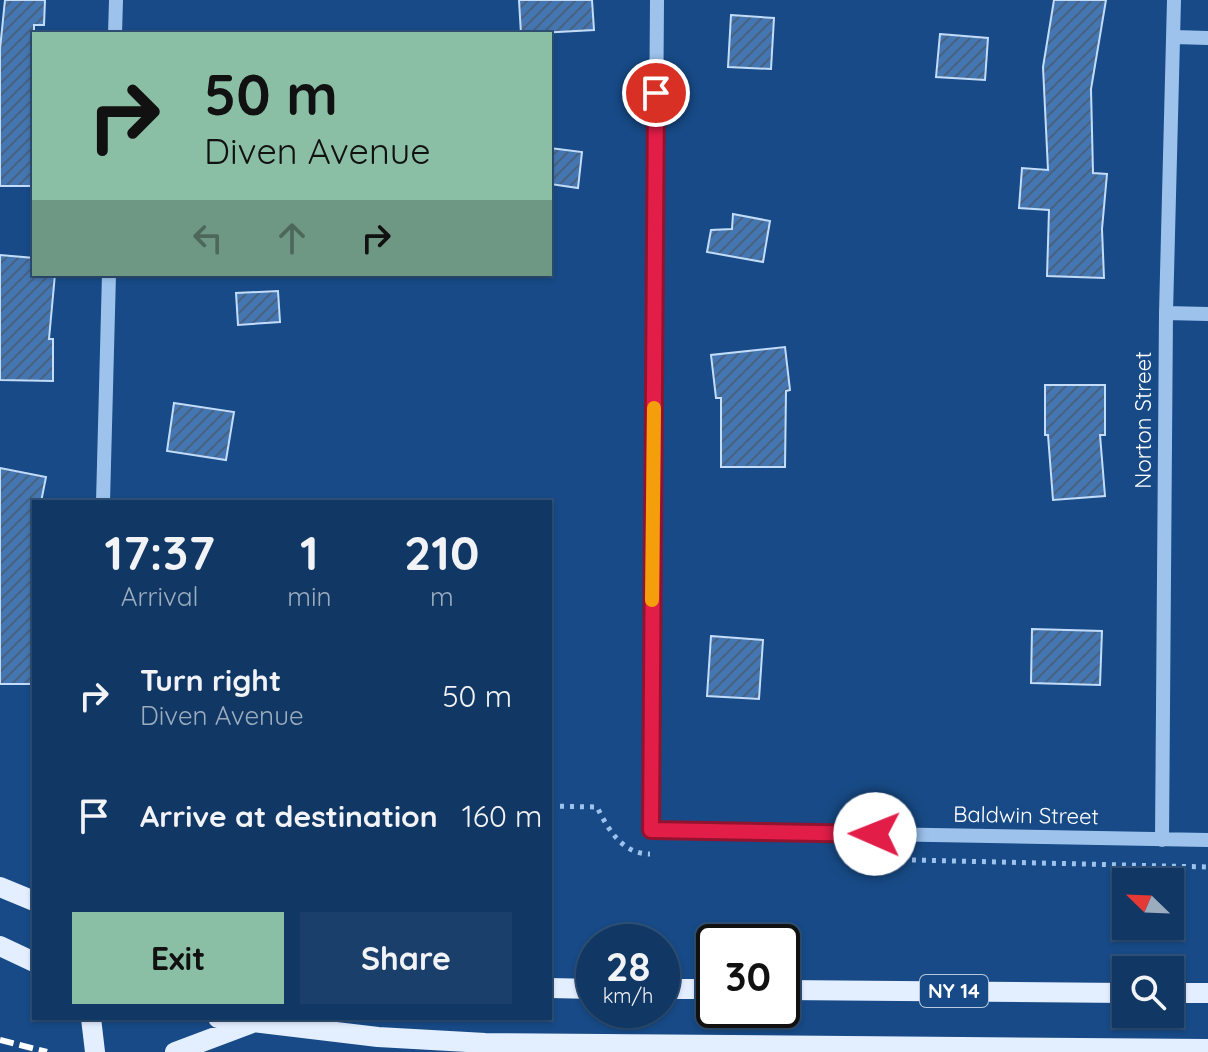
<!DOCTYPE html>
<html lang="en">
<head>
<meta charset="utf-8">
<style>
	body { margin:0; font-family:Quicksand,sans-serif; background:#1a3f6a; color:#f1f3f6; height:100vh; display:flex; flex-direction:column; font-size:30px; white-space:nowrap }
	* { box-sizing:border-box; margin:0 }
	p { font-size:26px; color:#9cacbf }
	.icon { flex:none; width:44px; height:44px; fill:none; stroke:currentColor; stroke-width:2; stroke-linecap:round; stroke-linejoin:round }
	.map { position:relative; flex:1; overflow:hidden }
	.details { position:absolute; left:32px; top:500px; width:520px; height:520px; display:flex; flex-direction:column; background:#113864; border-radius:0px; box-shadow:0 2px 6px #0004,0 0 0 2px #305278 }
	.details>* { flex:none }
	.guide { position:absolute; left:32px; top:32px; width:520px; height:244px; border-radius:0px; box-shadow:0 2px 6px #0004,0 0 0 2px #305278; background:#8abfa5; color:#111; overflow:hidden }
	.needle { width:52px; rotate:293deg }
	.controls { position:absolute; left:1112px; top:868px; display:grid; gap:16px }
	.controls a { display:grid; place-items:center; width:72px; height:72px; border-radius:0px; background:#113864; box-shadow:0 2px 6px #0004,0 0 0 2px #305278; font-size:40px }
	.speed { position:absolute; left:576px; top:924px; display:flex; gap:16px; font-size:40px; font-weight:700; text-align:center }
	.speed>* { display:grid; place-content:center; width:104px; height:104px; border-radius:50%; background:#113864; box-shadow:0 2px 6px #0004,0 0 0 2px #305278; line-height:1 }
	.speed small { font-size:20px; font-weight:400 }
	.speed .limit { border:4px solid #111; border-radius:12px; background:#fff; color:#111 }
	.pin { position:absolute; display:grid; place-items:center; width:68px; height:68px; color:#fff; margin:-34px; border:4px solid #fff; border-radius:50%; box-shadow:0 2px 8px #0007 }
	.me { position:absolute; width:88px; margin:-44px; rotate:271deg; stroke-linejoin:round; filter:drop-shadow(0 0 6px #0008) }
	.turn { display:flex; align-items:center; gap:28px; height:168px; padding:0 40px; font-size:36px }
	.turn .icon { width:104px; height:104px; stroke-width:2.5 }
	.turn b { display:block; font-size:56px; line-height:68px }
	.lanes { display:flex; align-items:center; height:76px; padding:0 40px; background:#0003; justify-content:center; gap:40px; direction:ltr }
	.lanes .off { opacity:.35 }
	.eta { display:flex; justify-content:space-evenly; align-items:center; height:136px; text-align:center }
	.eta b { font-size:48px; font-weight:700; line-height:56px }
	.primary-button { display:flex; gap:16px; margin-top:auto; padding:16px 40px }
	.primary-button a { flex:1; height:92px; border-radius:0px; background:#8abfa5; color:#111; font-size:32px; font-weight:700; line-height:92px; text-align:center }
	.primary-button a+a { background:#1a3f6a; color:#f1f3f6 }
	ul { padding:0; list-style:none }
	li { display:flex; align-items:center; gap:24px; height:120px; padding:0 40px }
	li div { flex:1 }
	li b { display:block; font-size:30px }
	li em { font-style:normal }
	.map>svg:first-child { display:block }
	.building { fill:url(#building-hatch); stroke:#c2dcfa; stroke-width:2 }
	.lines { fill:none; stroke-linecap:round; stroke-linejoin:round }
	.path { stroke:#9dc3ed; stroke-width:5; stroke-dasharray:4 6; stroke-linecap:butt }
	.minor { stroke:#9dc3ed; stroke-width:14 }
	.major { stroke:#e3eeff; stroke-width:20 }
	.rail { stroke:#fff; stroke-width:6; stroke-dasharray:14 6; stroke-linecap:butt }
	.route-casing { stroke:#92132f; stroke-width:20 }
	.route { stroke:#e11d48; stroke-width:14 }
	.slow { stroke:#f59e0b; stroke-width:14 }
	.labels { text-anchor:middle; stroke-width:6; stroke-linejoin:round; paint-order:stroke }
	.shield { fill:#174a86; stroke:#b9c9db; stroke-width:2 }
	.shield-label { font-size:20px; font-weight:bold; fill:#fff }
	.street-label { font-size:22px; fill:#fff; stroke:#174a86 }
</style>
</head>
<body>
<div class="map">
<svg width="1208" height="1052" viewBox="0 0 1208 1052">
	<defs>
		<pattern id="building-hatch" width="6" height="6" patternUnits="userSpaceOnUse" patternTransform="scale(2)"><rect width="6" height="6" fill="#4476b2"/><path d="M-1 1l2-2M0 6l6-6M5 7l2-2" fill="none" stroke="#48617f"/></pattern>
	</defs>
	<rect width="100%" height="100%" fill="#174a86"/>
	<path class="building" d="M5 0H45L44 25H34V186H0V49Z
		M519 0H592L594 30 521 34Z
		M1054 0H1106L1091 89 1093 173 1107 174 1102 229 1104 278 1047 276 1049 210 1019 208 1022 168 1048 170 1043 67Z
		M731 15 774 18 771 69 728 67Z
		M940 34 988 38 985 80 936 77Z
		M550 148 582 152 578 188 550 184Z
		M733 214 770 221 763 262 707 252 711 230 732 229Z
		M0 255 34 258V274H55L49 339H53V381L0 380Z
		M278 291 280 322 238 325 236 293Z
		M785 347 790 390 786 391 785 467H721V398H716L711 355Z
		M1045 385H1105V435H1100L1105 496 1053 500 1048 435H1045Z
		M174 403 234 412 226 460 167 451Z
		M0 468 46 477 41 502H34V684H0Z
		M1032 629 1102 631 1100 685 1031 683Z
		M711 636 763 640 759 699 707 696Z"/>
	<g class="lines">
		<path class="path" d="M550 806 597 807C608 829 622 854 650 854
			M872 859 1208 867"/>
		<path class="minor" d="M657 0 651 830 1208 840
			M115 34 116 0
			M1174 37 1208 38
			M1166 313 1208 314
			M103 502 109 274
			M1162 840 1166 313 1174 0"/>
		<path class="major" d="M0 887 34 901
			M0 946 34 962
			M550 988 594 989
			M662 989H714
			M782 990 1126 993
			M1170 993H1208
			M91 1018 95 1052
			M218 1018 378 1037 485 1043 1208 1049
			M175 1052 250 1024"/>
		<path class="rail" d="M0 1040 47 1052"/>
	</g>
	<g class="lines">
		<g class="route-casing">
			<path id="route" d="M656 93 651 830 875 834"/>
		</g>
		<use href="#route" class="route"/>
		<path class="slow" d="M652 600 654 408"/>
	</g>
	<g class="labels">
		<rect class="shield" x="920" y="975" width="68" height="32" rx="6"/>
		<g class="shield-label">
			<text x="954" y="998">NY 14</text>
		</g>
		<g class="street-label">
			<text transform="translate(1143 420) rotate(-90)" y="8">Norton Street</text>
			<text transform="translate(1026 815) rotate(1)" y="8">Baldwin Street</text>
		</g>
	</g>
</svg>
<div class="controls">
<a><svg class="needle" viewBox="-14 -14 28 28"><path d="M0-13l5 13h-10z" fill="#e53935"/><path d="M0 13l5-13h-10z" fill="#9cacbf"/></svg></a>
<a><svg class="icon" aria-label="search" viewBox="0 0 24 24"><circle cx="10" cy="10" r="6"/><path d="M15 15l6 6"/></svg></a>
</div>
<div class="speed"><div>28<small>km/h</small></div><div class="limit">30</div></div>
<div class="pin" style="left:656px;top:93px;background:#d93025"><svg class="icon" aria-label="arrive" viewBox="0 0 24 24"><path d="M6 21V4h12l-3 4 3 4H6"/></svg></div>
<svg class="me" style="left:875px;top:834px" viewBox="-20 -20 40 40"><circle r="19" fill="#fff"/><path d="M0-13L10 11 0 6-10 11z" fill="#e11d48"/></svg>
<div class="guide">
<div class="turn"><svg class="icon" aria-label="right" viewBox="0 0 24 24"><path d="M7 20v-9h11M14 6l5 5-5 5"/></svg><div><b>50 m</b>Diven Avenue</div></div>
<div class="lanes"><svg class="icon off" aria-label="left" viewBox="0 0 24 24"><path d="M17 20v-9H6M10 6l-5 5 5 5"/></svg><svg class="icon off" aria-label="ahead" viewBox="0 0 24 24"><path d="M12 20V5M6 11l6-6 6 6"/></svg><svg class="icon" aria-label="right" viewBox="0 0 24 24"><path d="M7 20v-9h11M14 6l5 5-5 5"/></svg></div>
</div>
<section class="details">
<div class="eta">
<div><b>17:37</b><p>Arrival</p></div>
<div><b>1</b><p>min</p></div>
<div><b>210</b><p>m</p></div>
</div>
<ul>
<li><svg class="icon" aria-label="right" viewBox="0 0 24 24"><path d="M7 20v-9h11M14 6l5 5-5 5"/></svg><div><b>Turn right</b><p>Diven Avenue</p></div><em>50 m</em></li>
<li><svg class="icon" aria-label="arrive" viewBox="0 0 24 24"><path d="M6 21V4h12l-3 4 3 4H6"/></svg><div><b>Arrive at destination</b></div><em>160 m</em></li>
</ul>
<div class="primary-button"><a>Exit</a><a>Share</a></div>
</section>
</div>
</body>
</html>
